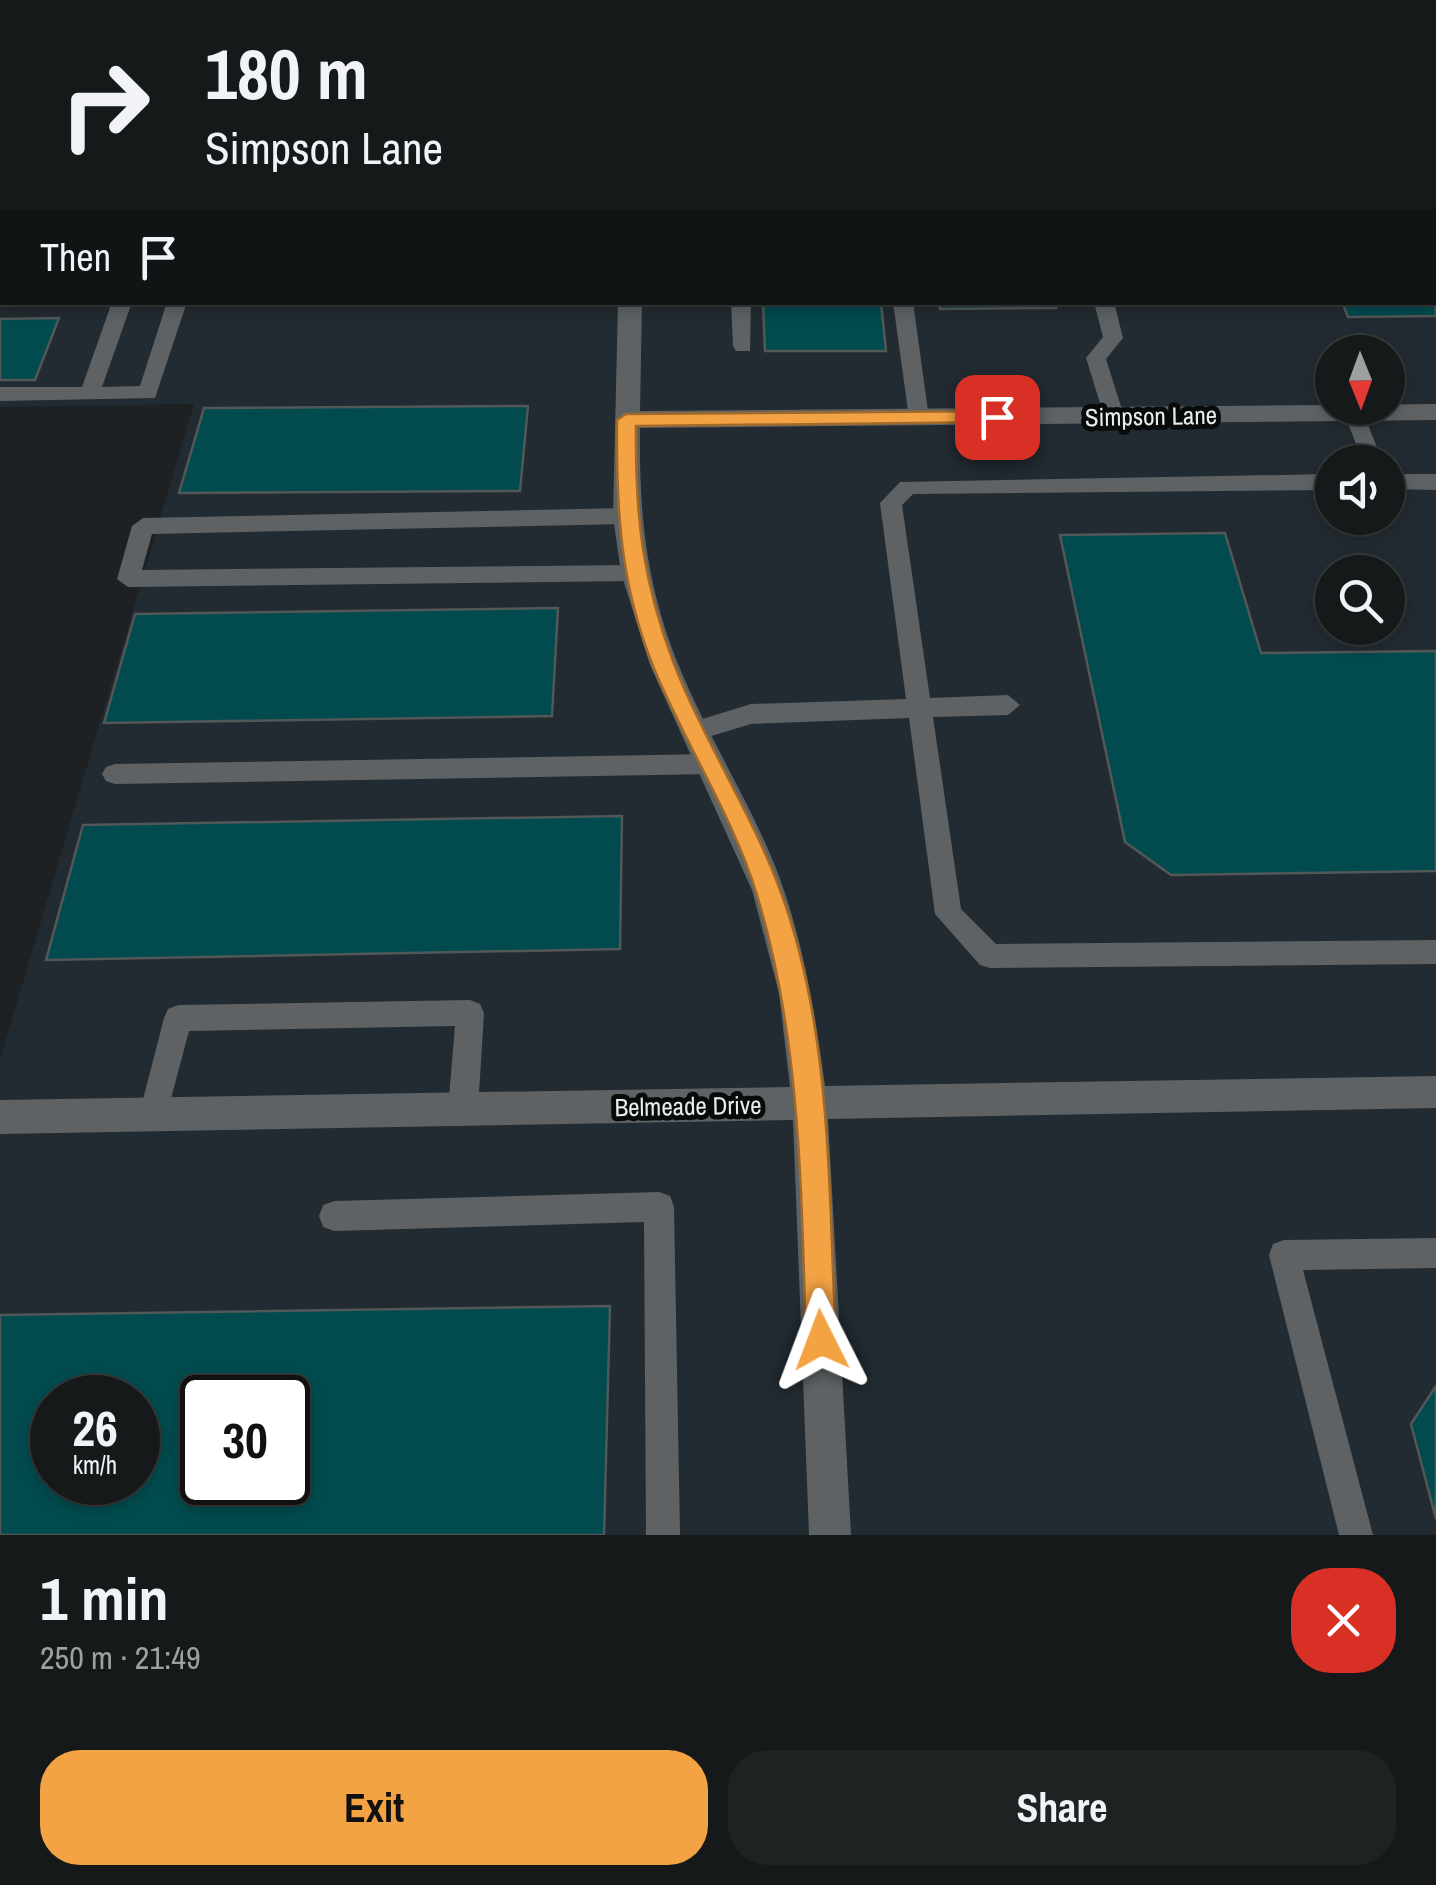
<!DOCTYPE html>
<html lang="en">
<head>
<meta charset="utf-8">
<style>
	body { margin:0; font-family:"Archivo Narrow",sans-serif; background:#1f2223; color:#f1f3f6; height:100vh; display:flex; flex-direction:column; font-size:38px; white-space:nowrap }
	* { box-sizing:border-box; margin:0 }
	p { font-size:32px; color:#9ea0a2 }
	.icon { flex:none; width:55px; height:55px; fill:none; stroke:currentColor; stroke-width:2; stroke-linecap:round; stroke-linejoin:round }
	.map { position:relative; height:1535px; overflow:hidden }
	.sheet { display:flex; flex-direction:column; background:#16191a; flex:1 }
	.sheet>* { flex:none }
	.guide { position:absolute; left:0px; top:0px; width:1438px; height:305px; box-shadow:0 5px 15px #0003,0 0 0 2px #353839; background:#16191a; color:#f1f3f6; overflow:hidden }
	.needle { width:65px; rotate:179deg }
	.controls { position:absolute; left:1315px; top:335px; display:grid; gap:20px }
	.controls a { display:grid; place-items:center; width:90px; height:90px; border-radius:50%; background:#16191a; box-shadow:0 5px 15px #0003,0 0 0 2px #353839; font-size:50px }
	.speed { position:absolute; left:30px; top:1375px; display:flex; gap:20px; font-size:50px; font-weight:700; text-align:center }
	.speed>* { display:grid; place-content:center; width:130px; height:130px; border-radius:50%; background:#16191a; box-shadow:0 5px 15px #0003,0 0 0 2px #353839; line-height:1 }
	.speed small { font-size:25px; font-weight:400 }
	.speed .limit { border:5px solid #111; border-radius:15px; background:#fff; color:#111 }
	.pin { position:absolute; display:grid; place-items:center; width:85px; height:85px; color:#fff; margin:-42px; border-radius:20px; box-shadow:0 5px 15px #0006 }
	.me { position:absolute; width:110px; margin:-55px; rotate:357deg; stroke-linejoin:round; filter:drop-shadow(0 0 8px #0008) }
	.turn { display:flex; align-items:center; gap:35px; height:210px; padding:0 40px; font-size:45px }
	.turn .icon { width:130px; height:130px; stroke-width:2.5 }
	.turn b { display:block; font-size:70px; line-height:85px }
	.then { display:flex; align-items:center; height:95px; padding:0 40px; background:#0003; gap:20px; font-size:38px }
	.round { display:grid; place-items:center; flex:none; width:105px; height:105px; border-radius:40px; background:#1f2223 }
	.headline { display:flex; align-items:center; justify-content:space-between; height:170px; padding:0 40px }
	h1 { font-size:60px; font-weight:800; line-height:75px }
	.button { display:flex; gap:20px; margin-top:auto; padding:20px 40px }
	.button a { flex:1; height:115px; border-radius:40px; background:#f4a344; color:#111; font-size:40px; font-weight:800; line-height:115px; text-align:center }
	.button a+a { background:#1f2223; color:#f1f3f6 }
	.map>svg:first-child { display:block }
	.built { fill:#222b31; fill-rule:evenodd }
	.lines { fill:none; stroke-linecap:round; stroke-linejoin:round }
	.stream { fill:#493867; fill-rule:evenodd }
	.building { fill:#014b4e; stroke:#525758; stroke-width:2.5; fill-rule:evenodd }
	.lane { fill:#5e6264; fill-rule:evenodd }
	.street { fill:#5e6264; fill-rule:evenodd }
	.route { fill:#f4a344; stroke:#9f6a2c; stroke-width:2.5 }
	.labels { text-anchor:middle; stroke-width:10; stroke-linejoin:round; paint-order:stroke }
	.street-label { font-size:25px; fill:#eaedee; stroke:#090b0b }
</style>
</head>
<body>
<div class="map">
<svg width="1436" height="1535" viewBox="0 0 1436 1535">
	<rect width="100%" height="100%" fill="#1e2123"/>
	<path class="built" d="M0 0H1436V1535H0V1060L194 404 0 407ZM2 2H1435V302H2ZM1332 352H1388V408H1332ZM1332 462H1388V518H1332ZM1332 572H1388V628H1332ZM52 1398H138V1482H52ZM202 1398H288V1482H202Z"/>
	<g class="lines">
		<path class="stream" d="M292 0H300L299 2H291Z"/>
	</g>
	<path class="building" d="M19 0H166L18 2Z
		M1435 288 1436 316 1348 317 1342 302H1435Z
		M763 302H881L886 351H765Z
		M939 302H1055L1056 308 940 309Z
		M59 318 35 380H0V319Z
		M528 406 520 491 179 493 204 408Z
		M1225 533 1261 653 1436 651V871L1171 875 1125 842 1060 535Z
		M558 608 552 716 104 723 135 614Z
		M622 816 620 949 46 960 83 825Z
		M610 1306 604 1535H0V1315ZM52 1398H138V1482H52ZM202 1398H288V1482H202Z
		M1436 1386V1519L1411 1424Z"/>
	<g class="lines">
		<path class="lane" d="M718 0H734V2H718Z
			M846 0H862V2H846Z
			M1086 0H1102L1103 2H1087Z
			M1303 0H1319L1320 2H1304Z
			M0 98H2V108H0Z
			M0 168H2V178H0Z
			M0 285H2V297H0Z
			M112 302H132L102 387 140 386 167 302H187L155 398 0 401V387H82Z
			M731 302H751L750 351H736L733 346Z
			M893 302H913L929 418 919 425 909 418Z
			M1094 302H1114L1123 338 1106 359 1124 416 1114 423 1104 416 1086 358 1103 337Z
			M1347 408H1361L1383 462H1363L1344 413Z
			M1332 474V490L913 494 902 505 930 698 1008 695 1020 705 1008 715 933 717 961 909 996 944 1436 940V964L990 968 980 965 935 914 909 718 751 724 695 741 686 738 683 731 686 724 751 704 906 699 880 503 900 482Z
			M1388 474H1436V490L1388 489Z
			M626 508 637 516 626 524 152 534 142 570 635 565 646 573 635 581 128 587 117 579 132 526 143 518Z
			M713 754 722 757 725 764 722 771 713 774 115 784 106 781 102 774 106 767 115 764Z
			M470 1000 480 1004 484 1013 478 1109 473 1119 463 1123 453 1119 448 1109 455 1026 189 1031 164 1125 154 1129 144 1125 139 1115 164 1018 168 1009 178 1005Z
			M659 1192 670 1196 674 1207 680 1535H646L644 1222 334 1231 323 1227 319 1216 323 1205 334 1201Z
			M1436 1238V1268L1303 1270 1373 1535H1339L1269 1255 1273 1244 1284 1240Z"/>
		<path class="street" d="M635 0H653V2H635Z
			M0 131H2V143H0Z
			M618 302H642L640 411 1436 404V420L640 428C639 515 646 585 679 666 710 743 759 815 785 893 806 957 816 1020 825 1086L1436 1076V1108L828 1119 851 1535H809L793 1120 0 1134V1100L790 1087 779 993 752 890 650 665 621 573 613 516Z"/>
	</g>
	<path class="route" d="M997 411 1003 413V422L636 426C635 514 642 580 674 664 704 741 751 812 780 890 833 1032 828 1190 836 1340L831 1350 821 1354 811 1350 806 1340C801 1189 801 1040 757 895 734 818 684 742 653 666 620 584 616 507 617 420L626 414Z"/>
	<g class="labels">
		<g class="street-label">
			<text transform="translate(1151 416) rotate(-1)" y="9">Simpson Lane</text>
			<text transform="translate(688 1106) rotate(-1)" y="9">Belmeade Drive</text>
		</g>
	</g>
</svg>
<div class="controls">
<a><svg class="needle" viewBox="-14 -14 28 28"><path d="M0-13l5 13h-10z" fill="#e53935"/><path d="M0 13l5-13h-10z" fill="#9ea0a2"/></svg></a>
<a><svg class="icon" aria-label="sound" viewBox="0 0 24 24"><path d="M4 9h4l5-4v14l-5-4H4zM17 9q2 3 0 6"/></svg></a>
<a><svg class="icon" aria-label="search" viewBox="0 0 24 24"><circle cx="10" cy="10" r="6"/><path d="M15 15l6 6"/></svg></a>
</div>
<div class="speed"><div>26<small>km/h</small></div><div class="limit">30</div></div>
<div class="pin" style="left:997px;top:417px;background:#d93025"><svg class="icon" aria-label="arrive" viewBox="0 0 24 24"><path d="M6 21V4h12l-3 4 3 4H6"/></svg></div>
<svg class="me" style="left:821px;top:1340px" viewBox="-20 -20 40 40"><path d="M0-17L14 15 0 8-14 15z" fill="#f4a344" stroke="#fff" stroke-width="4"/></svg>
<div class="guide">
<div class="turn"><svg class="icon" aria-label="right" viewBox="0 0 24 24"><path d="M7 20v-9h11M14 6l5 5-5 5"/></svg><div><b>180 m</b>Simpson Lane</div></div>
<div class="then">Then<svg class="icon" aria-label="arrive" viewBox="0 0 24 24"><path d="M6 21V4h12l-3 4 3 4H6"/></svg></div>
</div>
</div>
<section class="sheet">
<div class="headline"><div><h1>1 min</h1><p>250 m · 21:49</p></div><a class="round" style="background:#d93025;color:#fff"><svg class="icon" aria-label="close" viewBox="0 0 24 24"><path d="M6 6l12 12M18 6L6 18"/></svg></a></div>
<div class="button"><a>Exit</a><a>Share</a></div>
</section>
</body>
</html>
